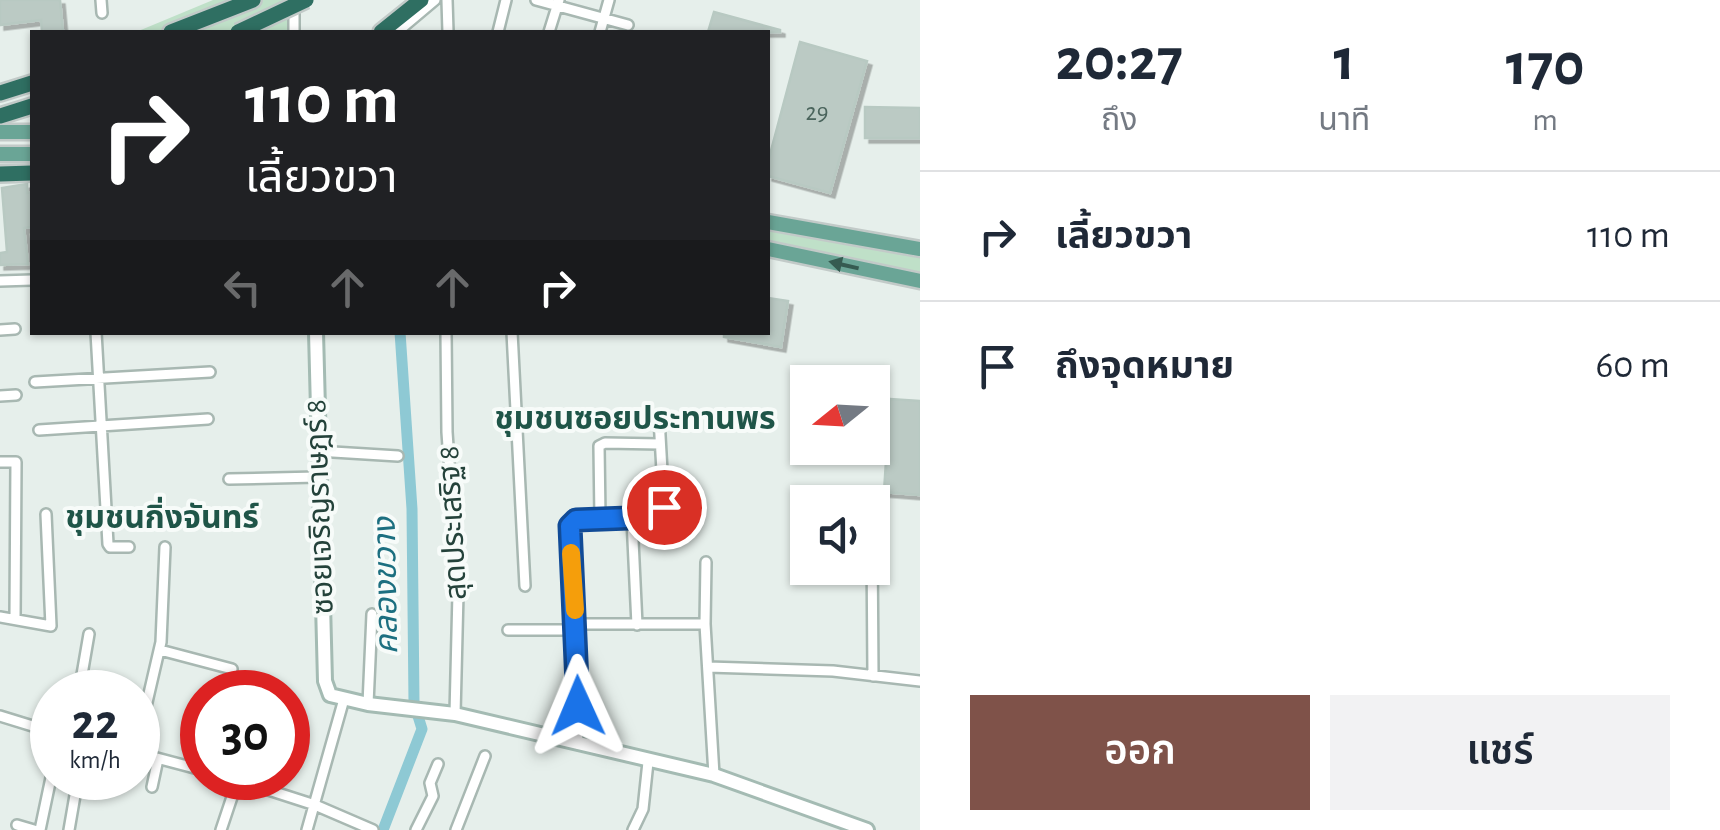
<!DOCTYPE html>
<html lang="th">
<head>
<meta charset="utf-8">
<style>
	body { margin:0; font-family:"Alegreya Sans","Noto Sans Thai",sans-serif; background:#f2f2f3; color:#1f2937; height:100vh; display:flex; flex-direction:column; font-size:38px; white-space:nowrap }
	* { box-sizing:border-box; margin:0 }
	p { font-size:32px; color:#747a83 }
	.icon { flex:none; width:55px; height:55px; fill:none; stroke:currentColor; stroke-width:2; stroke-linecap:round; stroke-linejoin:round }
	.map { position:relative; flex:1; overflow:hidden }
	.sheet { display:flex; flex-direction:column; background:#fff; width:800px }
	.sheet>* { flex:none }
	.hud { position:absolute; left:30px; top:30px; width:740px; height:305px; border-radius:0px; box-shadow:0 2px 8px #0004; background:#202124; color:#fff; overflow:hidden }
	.needle { width:65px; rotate:252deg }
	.buttons { position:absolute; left:790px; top:365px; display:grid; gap:20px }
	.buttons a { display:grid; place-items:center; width:100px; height:100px; border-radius:0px; background:#fff; box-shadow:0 2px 8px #0004; font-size:50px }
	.speed { position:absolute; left:30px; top:670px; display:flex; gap:20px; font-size:50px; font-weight:700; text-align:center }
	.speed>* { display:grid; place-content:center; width:130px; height:130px; border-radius:50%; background:#fff; box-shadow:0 2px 8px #0004; line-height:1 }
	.speed small { font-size:25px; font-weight:400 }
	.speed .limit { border:15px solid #d22; background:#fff; color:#111 }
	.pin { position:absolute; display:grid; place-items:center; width:85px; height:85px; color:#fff; margin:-42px; border:5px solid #fff; border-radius:50%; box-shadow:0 2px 10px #0007 }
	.me { position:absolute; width:110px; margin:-55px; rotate:359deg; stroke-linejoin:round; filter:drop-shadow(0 0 8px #0008) }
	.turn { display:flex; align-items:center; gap:35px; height:210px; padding:0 50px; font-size:45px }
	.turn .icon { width:130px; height:130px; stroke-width:2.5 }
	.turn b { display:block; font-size:70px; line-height:85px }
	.lanes { display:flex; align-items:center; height:95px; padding:0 50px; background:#0003; justify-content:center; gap:50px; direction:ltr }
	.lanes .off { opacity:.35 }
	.eta { display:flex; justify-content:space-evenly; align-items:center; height:170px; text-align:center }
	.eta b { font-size:60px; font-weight:600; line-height:70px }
	.cta { display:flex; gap:20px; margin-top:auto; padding:20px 50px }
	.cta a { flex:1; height:115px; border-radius:0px; background:#7f5249; color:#fff; font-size:40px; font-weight:600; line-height:115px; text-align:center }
	.cta a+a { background:#f2f2f3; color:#1f2937 }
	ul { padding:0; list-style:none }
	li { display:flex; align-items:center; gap:30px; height:130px; padding:0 50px; border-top:2px solid #e0e1e3 }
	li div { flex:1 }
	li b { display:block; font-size:38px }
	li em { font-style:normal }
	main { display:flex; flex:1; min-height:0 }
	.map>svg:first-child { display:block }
	.green { fill:#bfe0c8 }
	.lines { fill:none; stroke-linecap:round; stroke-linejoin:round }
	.canal { stroke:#8ec9d4; stroke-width:11 }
	.building { fill:#bbcac4; stroke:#b8c9c2; stroke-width:2.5; filter:url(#shadow) }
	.street-casing { stroke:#a8b8b2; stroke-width:14 }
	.secondary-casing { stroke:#a4bbb3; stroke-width:18 }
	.primary-casing { stroke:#c2cac8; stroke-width:19 }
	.highway-casing { stroke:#c2cac8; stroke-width:20 }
	.street { stroke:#fff; stroke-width:9 }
	.secondary { stroke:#fff; stroke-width:12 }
	.primary { stroke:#6aa596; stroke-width:14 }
	.highway { stroke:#2f6f62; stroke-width:15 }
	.highway-bridge-casing { stroke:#c2cac8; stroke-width:20; stroke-linecap:butt }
	.highway-bridge { stroke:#2f6f62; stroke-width:15 }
	.oneway { fill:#365b51 }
	.route-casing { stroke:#114b97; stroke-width:25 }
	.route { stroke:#1a73e8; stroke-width:18 }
	.slow { stroke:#f59e0b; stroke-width:18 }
	.labels { text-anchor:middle; stroke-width:8; stroke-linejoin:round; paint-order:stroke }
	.number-label { font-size:25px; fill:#4a645c }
	.street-label { font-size:30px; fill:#24423a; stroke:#f7fbf9 }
	.neighbourhood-label { font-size:32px; font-weight:bold; fill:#1f5548; stroke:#f7fbf9 }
	.water-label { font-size:32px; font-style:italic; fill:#1c6f80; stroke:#f7fbf9 }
</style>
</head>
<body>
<main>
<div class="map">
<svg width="920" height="830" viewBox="0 0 920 830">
	<defs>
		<filter id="shadow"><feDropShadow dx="4.5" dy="4.5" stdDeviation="0" flood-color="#0004"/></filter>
	</defs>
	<rect width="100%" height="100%" fill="#e6efeb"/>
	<path class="green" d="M213 0H287L288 32H136Z
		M768 228 920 258V273L768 242Z"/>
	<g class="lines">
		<path class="canal" d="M383 830 422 729 414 703 412 509 400 332"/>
	</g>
	<path class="building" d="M0 0H60L63 32H42L41 20 0 25Z
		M714 12 780 30V32H708Z
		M800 42 867 61 830 193 768 176V162Z
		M865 107 920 108V138H865Z
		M27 184V193L32 192V227L24 228 28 264 0 265V253L7 252 2 188Z
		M768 298 788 301 781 347 724 337V332H768Z
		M890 399 920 401V495L884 492Z"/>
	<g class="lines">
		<g class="street-casing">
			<path id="street" d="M101 0 102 13
				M447 0 448 32
				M536 0 628 25
				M294 5V32
				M397 32 435 0
				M498 32 506 0
				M549 32 559 0
				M600 32 609 0
				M0 281 32 280
				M0 330 15 329
				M96 332 108 544 110 547H129
				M446 332 447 432 458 593 455 714
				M512 332 525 586
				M35 382 210 372
				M0 396 16 395
				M39 430 208 419
				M317 451 398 456
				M0 462H16L15 619
				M229 479 317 477
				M600 518 599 446 605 443 660 444
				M632 519 637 625
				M872 542 873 676
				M706 562 705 624 714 775
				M0 617 51 626 46 514
				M576 624H705
				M508 630H576
				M160 650 232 669
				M708 667 833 671 920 681
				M79 692 89 634
				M368 704 372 614
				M0 716 52 732
				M138 741 161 642 165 547
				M578 744 570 526 576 520C600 519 651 528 664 507L659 418
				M138 753 202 770
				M231 778 315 805 373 830
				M152 787 158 759
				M17 825 34 830
				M40 830 52 773
				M69 830 78 778
				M221 830 238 779
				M307 830 344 699
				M416 830 433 796 430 783 438 764
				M456 830 485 756
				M633 830 643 809 648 762"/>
		</g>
		<g class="secondary-casing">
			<path id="secondary" d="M316 332 325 681 330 695 368 704 455 714 714 775 867 830"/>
		</g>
		<g class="primary-casing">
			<path id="primary" d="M0 132H32
				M0 154H32
				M768 222 920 249
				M768 249 920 281"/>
		</g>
		<g class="highway-casing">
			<path id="highway" d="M171 32 253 0
				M381 32 421 0
				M0 93 32 83
				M0 116 32 106
				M0 174 32 173"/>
		</g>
		<use href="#street" class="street"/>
		<use href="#secondary" class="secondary"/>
		<use href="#primary" class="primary"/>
		<use href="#highway" class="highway"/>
		<g class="highway-bridge-casing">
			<path id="highway-bridge" d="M238 32 306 0"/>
		</g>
		<use href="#highway-bridge" class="highway-bridge"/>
	</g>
	<defs><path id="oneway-solid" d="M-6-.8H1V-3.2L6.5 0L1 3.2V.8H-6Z" transform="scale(2.5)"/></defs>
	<use class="oneway" href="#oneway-solid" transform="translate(844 265) rotate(-167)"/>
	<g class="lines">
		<g class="route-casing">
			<path id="route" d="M578 706 570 526 576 520 655 517 664 507"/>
		</g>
		<use href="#route" class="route"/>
		<path class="slow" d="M571 553 575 610"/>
	</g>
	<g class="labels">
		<g class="number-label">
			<text x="817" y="120">29</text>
		</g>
		<g class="street-label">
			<text transform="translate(319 507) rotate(-92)" y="10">ซอยเจริญราษฎร์ 8</text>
			<text transform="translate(452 523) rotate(-93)" y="10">สุดประเสริฐ 8</text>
		</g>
		<g class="neighbourhood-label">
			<text x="635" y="429">ชุมชนซอยประทานพร</text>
			<text x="162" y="528">ชุมชนกิ่งจันทร์</text>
		</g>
		<g class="water-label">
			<text transform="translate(385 586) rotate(-91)" y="11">คลองขวาง</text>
		</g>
	</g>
</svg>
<div class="buttons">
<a><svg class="needle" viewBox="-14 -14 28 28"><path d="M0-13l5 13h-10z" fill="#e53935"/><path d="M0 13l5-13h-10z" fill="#747a83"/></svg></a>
<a><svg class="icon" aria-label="sound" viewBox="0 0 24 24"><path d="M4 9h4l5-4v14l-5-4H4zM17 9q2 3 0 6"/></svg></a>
</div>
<div class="speed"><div>22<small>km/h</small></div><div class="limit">30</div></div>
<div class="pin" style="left:664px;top:507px;background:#d93025"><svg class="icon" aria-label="arrive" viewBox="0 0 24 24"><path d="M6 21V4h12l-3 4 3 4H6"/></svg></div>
<svg class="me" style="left:578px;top:706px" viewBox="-20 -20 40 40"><path d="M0-17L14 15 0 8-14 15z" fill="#1a73e8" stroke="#fff" stroke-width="4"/></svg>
<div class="hud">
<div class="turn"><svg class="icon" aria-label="right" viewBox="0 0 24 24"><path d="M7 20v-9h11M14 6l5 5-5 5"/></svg><div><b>110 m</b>เลี้ยวขวา</div></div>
<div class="lanes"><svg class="icon off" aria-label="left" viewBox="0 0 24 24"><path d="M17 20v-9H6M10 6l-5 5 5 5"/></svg><svg class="icon off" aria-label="ahead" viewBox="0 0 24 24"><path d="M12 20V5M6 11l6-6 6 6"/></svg><svg class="icon off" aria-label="ahead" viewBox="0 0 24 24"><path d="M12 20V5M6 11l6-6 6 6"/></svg><svg class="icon" aria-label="right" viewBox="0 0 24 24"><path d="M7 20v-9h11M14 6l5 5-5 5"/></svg></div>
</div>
</div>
<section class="sheet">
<div class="eta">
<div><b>20:27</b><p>ถึง</p></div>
<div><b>1</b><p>นาที</p></div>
<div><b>170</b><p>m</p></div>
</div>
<ul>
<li><svg class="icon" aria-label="right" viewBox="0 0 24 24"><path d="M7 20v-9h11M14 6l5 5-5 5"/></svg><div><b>เลี้ยวขวา</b></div><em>110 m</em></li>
<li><svg class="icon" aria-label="arrive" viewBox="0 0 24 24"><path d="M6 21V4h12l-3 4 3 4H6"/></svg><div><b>ถึงจุดหมาย</b></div><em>60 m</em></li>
</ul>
<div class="cta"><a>ออก</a><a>แชร์</a></div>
</section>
</main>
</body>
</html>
